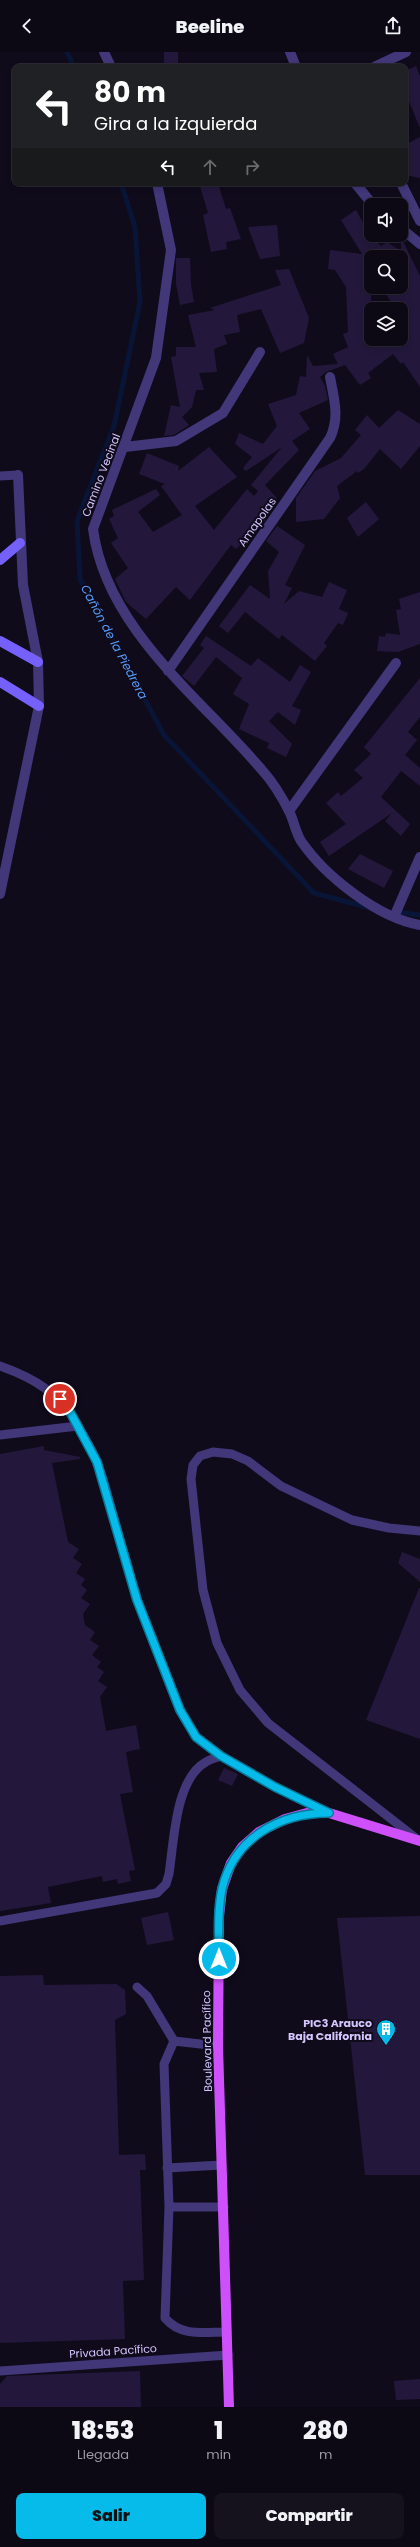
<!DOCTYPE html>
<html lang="es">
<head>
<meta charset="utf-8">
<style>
	body { margin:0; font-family:Poppins,sans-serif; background:#15111d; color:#f1f3f6; height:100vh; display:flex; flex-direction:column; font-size:15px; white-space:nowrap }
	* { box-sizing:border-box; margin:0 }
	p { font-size:13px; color:#9a9aa0 }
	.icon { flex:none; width:22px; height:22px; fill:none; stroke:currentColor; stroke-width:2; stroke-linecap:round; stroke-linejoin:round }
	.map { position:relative; height:2355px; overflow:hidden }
	.sheet { display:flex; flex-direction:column; background:#0c0814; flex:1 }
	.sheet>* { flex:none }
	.guide { position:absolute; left:12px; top:12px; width:396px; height:122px; border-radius:8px; box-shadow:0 2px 6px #0003,0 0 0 1px #2c2934; background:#202124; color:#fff; overflow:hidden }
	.fabs { position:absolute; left:364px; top:146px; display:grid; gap:8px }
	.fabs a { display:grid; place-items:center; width:44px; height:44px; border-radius:8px; background:#0c0814; box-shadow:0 2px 6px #0003,0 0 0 1px #2c2934; font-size:20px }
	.pin { position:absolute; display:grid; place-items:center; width:34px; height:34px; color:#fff; margin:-17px; border:2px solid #fff; border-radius:50%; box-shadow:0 1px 4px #0007 }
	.me { position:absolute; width:44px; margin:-22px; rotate:0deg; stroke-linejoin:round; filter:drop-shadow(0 0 3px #0008) }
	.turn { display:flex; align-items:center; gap:14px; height:84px; padding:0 16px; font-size:18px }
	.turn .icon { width:52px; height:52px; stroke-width:2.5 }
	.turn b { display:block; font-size:28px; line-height:34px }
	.lanes { display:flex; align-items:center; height:38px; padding:0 16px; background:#0003; justify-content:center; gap:20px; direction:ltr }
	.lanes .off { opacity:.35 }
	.eta { display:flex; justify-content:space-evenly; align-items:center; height:68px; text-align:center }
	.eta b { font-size:24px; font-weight:800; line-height:28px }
	.primary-button { display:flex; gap:8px; margin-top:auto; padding:8px 16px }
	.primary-button a { flex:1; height:46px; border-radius:8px; background:#06bbea; color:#111; font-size:16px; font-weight:800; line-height:46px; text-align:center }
	.primary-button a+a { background:#15111d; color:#f1f3f6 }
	header { display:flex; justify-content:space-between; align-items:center; height:52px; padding:0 16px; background:#0c0814; font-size:18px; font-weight:800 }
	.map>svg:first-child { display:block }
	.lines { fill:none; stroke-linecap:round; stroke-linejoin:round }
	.stream { stroke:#091536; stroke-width:5 }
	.building { fill:#23183b; fill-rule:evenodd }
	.service { stroke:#413779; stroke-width:9 }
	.minor { stroke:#413779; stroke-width:10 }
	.secondary { stroke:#7560fb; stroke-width:10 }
	.primary { stroke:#ce50fb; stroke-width:10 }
	.route-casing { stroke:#047a98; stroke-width:10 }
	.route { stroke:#06bbea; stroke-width:7 }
	.labels { text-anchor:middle; stroke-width:4; stroke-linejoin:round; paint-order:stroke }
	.street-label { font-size:11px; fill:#d3c6fe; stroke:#100b1b }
	.poi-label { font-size:11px; font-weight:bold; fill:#d3c6fe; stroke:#100b1b; text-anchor:end }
	.water-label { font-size:12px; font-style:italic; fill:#579dfb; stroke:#100b1b }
</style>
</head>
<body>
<header><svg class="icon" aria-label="back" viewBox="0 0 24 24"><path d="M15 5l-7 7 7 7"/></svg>Beeline<svg class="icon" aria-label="share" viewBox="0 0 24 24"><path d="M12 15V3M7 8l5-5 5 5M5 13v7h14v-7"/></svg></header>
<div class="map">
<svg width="420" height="2355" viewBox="0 0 420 2355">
	<rect width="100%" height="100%" fill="#100b1b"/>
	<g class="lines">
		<path class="stream" d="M67 0 74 15
			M121 131 135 175 140 250 114 374 77 469 80 527 164 683 314 841 370 856
			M396 860 420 863"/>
	</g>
	<path class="building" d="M164 0H178V15H164Z
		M416 14 420 24V76L405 40V19Z
		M420 85V126L405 123V93Z
		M199 131H218L226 157 230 156 241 187 226 190 227 197 211 200 203 163 208 161Z
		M356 158 370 183 381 194 387 190 401 199V185L420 224V335L403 310 401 312 393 302 368 321 371 326 360 333 345 313 326 320 320 325 325 334 328 348 299 361 310 377 292 389 299 398 265 433 277 446 261 464 266 467 255 482 252 481 236 497 231 493 190 548 176 535 146 567 126 550 115 527 128 516 111 491 118 486 109 467 114 464 112 458 156 437 160 443 138 460 153 480 182 463 161 434 165 432 139 422 147 401 179 414 178 419 209 395 237 425 195 454 214 478 247 437 254 444 258 439 251 433 282 395 246 419 243 416 252 405 235 392 239 381 263 392 277 374 268 352 296 343 300 324 306 325 307 303 313 314 338 312 333 302 348 295 343 282 348 280 346 235 335 218 328 217 330 198 362 202 341 168ZM371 205H401V235H382L395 257H401V287H371Z
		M277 173 280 204 260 207 248 175Z
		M176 206H190L191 233 194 250 180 253 176 232Z
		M289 217 309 266 304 291 280 301 261 257 237 263 240 280 224 283 227 292 214 297 217 320 199 321 204 338H196L192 355 182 365 189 373 174 383 164 384 171 353 180 355 171 305 176 304V295H196L188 263 215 258 210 256 281 233 275 218Z
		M398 358 420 372V394L401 417 380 397 364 417 358 421 357 419 337 434 340 446 324 467 296 470V446L315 419 341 406 361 383 355 378 367 363 379 376Z
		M366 450 379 467 358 485 347 466Z
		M277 474 305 493 285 533 292 536 284 552 299 539 322 545 329 530 347 538 339 557 348 561 343 573 338 571 324 591 327 594 315 609 282 583 279 587 245 560 228 581 219 574 250 533 270 547 268 519 279 500 266 489Z
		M420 540V592L398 600 377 599 379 584 385 585 386 581 400 583 396 558 401 557 399 547Z
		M206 584 251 614 258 606 290 630 300 613 311 620 292 654 301 658 295 673 278 660 269 669 292 692 286 705 267 696 269 691 239 677 249 652 233 642 242 626 216 605 194 634 182 624 204 596 200 593Z
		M420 626V665L408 680 417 688 405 703 420 716V734L401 719 381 745 410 772 401 784 385 769 392 761 329 804 320 790 346 772 326 751 338 740 341 744 363 726 354 718 371 702 364 695Z
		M360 802 393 819 384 836 348 817Z
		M44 1394V1398L80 1405V1407L52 1411 68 1490 79 1497 73 1506 82 1512 76 1521 85 1527 81 1533 87 1538 81 1546 90 1552 83 1562 85 1573 95 1580 90 1588 99 1594 92 1603 101 1610 97 1615 104 1620 98 1629 107 1635 100 1645 106 1679 136 1673 140 1697 126 1700 133 1740 120 1742 135 1818 129 1819 131 1829 118 1832 117 1827 103 1830 102 1824 48 1835 51 1851 0 1859V1402Z
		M402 1500 420 1507V1530L398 1511Z
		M419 1536H420V1687L366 1668Z
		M224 1716 238 1722 232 1734 218 1728Z
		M168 1860 174 1888 147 1893 141 1866Z
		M420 1864V2123H365L337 1866Z
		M43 1923 44 1933 116 1932 125 1938 126 1962 115 1968 119 2103 145 2102 146 2118H140L144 2228 123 2229 125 2287 0 2291V1924Z
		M140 2319 141 2355H0V2332L7 2324Z
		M420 2327V2347L396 2348 394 2329Z"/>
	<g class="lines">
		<path class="service" d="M0 424 18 423
			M0 1314C34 1326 61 1342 78 1374
			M0 1383 78 1374 92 1399 103 1427 137 1548 180 1659 196 1685 221 1704 275 1735 328 1761
			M417 1787 268 1671 240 1638 217 1591 203 1538 191 1427 193 1413 200 1404 213 1400 232 1402 248 1409 281 1434 352 1468 389 1476 420 1479
			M0 1869 157 1841 166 1832 169 1822C174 1790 175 1727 206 1710 210 1707 216 1706 221 1704
			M137 1935 147 1944 174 1989
			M218 1994 174 1989 164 2012 169 2155 165 2266C181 2285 204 2280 227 2280
			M167 2116 222 2113
			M169 2155H224
			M0 2319 228 2303"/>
		<path class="minor" d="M104 0 111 15
			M290 0 296 15
			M374 15 406 0
			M157 131 171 198 156 306 93 477C106 577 201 646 262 718 272 729 283 747 290 761 294 770 296 781 301 789 325 824 378 866 420 873
			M355 131 373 153
			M401 131 420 169
			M401 176 420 192
			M125 395 176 389 223 361 260 300
			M168 619 330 386C340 365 334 347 330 325
			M289 759 396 611
			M0 842 39 654 38 610 23 533 18 423
			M394 865 420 805"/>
		<path class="secondary" d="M0 508 20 491
			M0 589 38 610
			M0 630 39 654"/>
		<path class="primary" d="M229 2355 218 1994 219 1864 222 1837 231 1811 242 1795 259 1780 285 1767 307 1761H329L420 1789"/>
	</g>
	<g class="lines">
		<g class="route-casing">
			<path id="route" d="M60 1347 69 1358 97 1410 137 1548 180 1658 196 1685 221 1704 275 1735 329 1761C279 1761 234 1786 222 1837 217 1860 219 1884 219 1907"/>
		</g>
		<use href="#route" class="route"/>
	</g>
	<defs>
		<g id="building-pin" transform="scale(1)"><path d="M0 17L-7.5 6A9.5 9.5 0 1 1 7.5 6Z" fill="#06bbea" stroke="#100b1b"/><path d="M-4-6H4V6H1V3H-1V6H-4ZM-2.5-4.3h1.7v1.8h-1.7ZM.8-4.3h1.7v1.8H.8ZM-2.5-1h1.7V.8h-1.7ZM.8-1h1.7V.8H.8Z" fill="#fff"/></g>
	</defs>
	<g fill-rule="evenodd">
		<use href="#building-pin" x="386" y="1977"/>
	</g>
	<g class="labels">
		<g class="street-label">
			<text transform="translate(101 423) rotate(-69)" y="4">Camino Vecinal</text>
			<text transform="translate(257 470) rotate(-55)" y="4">Amapolas</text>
			<text transform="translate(207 1989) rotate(-91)" y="4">Boulevard Pacífico</text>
			<text transform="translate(113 2299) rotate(-4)" y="4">Privada Pacífico</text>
		</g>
		<g class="poi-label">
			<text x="372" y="1975">PIC3 Arauco<tspan x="372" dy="13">Baja California</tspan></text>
		</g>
		<g class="water-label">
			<text transform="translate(114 590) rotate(62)" y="4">Cañón de la Piedrera</text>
		</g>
	</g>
</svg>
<div class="fabs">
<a><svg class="icon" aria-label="sound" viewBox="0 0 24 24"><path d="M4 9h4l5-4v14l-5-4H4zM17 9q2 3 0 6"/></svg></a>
<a><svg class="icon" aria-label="search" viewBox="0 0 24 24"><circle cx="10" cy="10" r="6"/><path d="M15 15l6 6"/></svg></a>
<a><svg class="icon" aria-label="layers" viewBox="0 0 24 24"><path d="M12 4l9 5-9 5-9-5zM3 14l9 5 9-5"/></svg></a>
</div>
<div class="pin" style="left:60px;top:1347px;background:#d93025"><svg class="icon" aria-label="arrive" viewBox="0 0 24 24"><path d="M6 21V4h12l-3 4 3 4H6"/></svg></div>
<svg class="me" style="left:219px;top:1907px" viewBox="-20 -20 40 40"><circle r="17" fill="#06bbea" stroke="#fff" stroke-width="3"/><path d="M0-11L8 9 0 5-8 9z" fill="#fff"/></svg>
<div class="guide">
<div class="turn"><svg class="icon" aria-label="left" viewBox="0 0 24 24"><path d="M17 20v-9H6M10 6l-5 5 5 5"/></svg><div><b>80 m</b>Gira a la izquierda</div></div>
<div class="lanes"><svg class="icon" aria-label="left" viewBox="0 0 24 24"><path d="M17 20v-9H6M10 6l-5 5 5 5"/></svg><svg class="icon off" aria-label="ahead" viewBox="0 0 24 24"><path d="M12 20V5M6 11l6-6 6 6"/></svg><svg class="icon off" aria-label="right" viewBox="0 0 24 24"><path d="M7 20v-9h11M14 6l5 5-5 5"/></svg></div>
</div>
</div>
<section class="sheet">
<div class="eta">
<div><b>18:53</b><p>Llegada</p></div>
<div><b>1</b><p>min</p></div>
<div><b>280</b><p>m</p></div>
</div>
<div class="primary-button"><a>Salir</a><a>Compartir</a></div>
</section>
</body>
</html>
